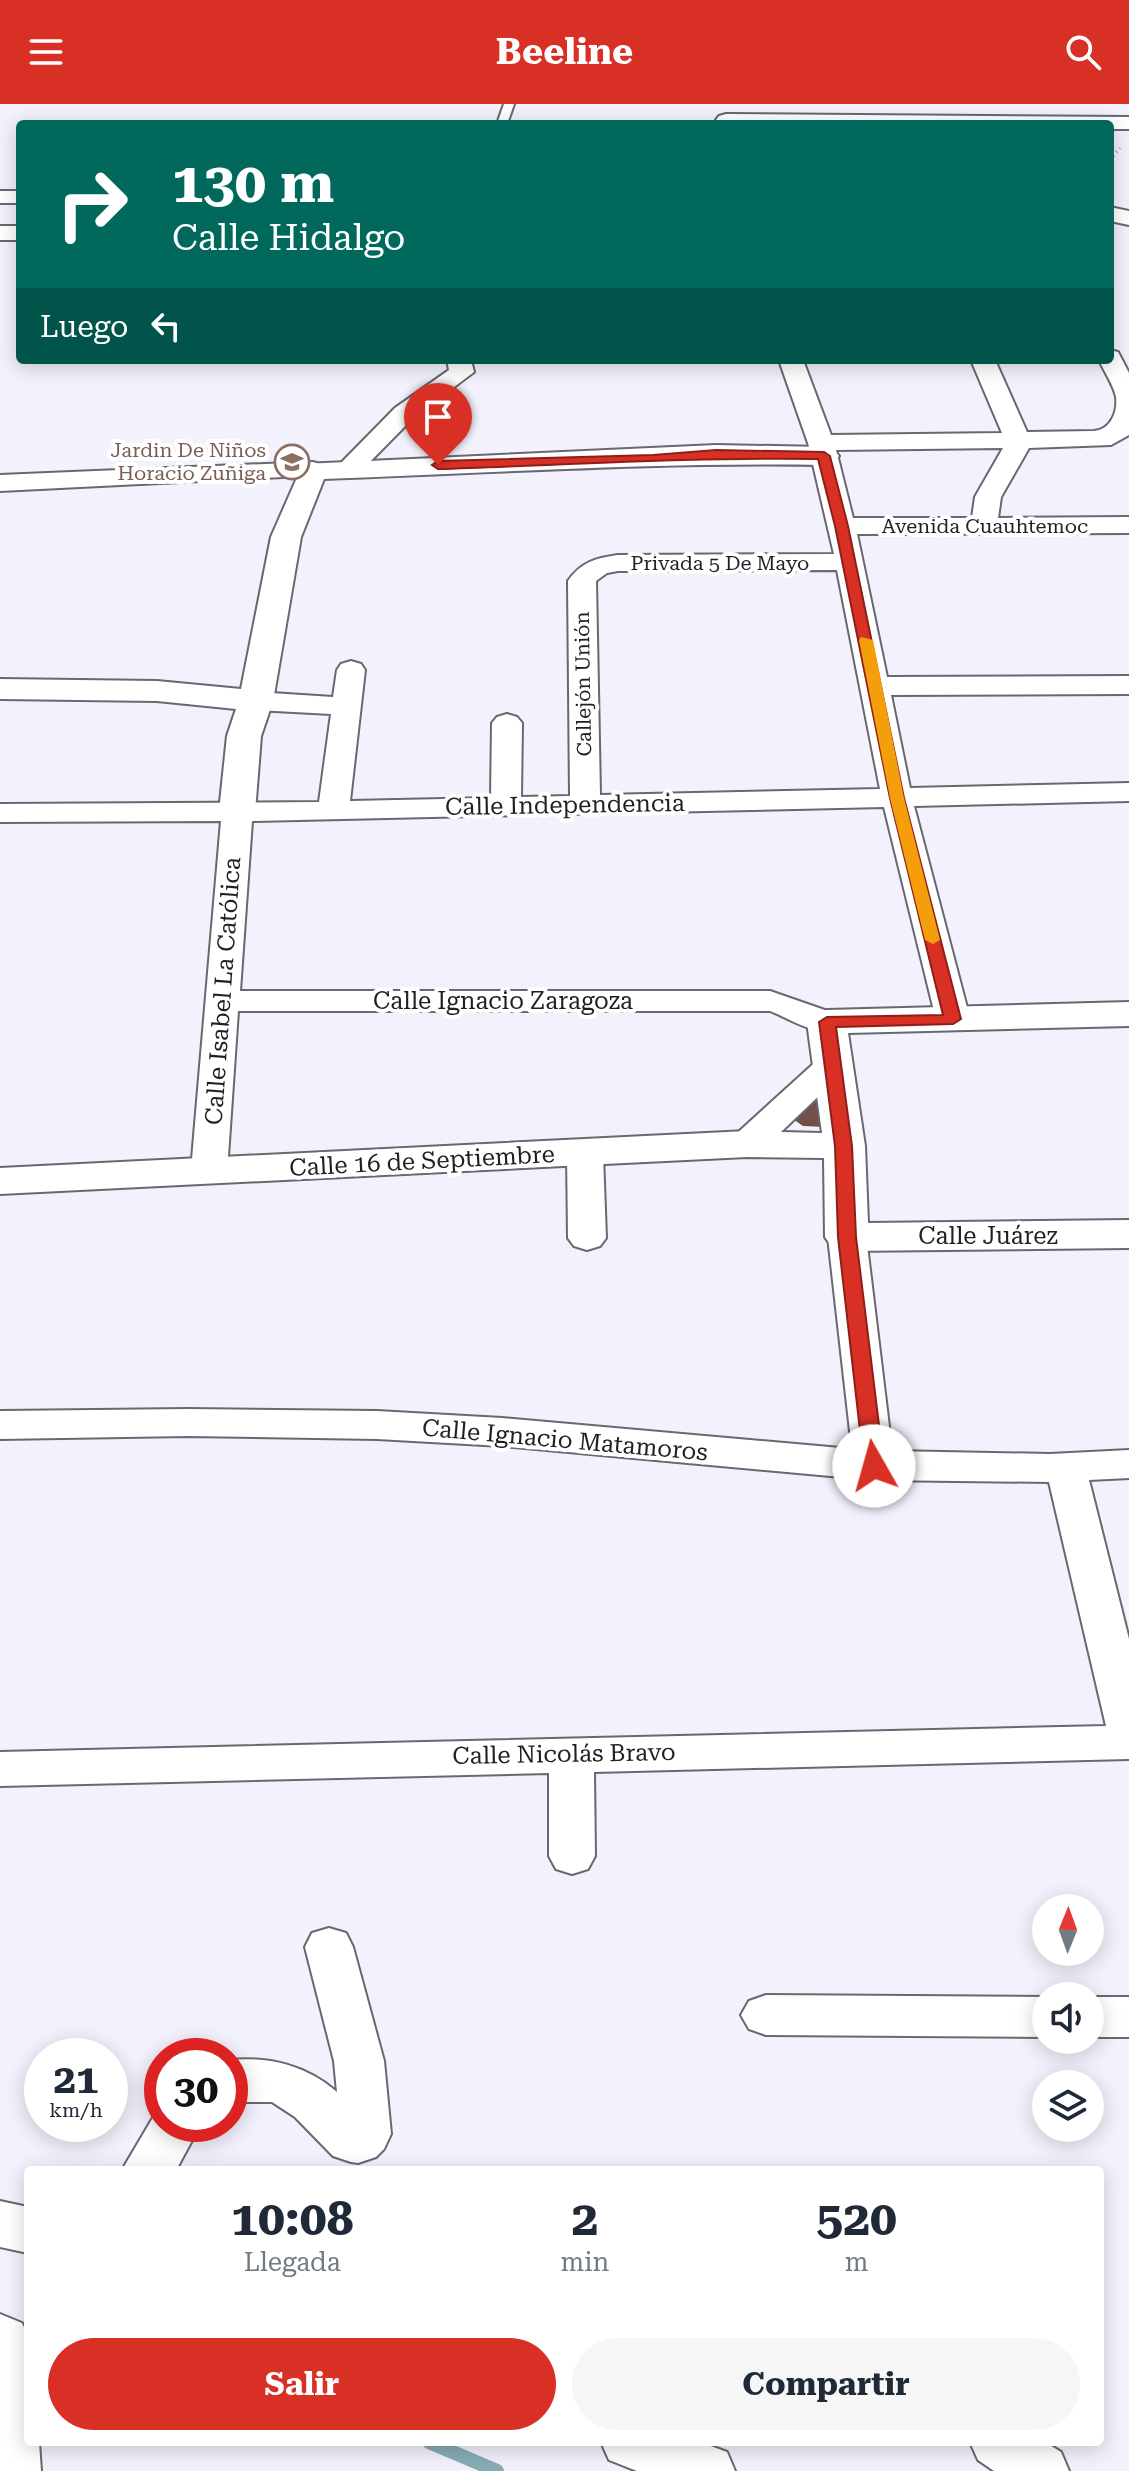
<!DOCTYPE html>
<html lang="es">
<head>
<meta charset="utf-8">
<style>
	body { margin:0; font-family:"Roboto Serif",serif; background:#f6f6f7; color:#1f2937; height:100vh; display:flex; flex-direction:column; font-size:30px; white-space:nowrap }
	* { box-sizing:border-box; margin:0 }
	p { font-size:26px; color:#747a83 }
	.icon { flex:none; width:44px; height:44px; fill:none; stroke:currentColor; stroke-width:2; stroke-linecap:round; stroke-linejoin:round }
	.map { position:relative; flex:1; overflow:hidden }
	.panel { position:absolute; left:24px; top:2062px; width:1080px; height:280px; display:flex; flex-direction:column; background:#fff; border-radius:8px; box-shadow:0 4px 20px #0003 }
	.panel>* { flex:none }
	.top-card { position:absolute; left:16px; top:16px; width:1098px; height:244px; border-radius:8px; box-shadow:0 4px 20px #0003; background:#00695c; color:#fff; overflow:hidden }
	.needle { width:52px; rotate:1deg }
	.tools { position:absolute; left:1032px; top:1790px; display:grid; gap:16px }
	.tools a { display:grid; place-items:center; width:72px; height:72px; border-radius:50%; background:#fff; box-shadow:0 4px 20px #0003; font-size:40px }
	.speed { position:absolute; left:24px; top:1934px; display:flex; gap:16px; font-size:40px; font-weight:700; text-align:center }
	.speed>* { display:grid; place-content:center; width:104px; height:104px; border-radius:50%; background:#fff; box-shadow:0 4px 20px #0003; line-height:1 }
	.speed small { font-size:20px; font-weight:400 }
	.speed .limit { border:12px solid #d22; background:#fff; color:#111 }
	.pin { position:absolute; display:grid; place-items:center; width:68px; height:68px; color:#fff; margin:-82px -34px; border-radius:50% 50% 50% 0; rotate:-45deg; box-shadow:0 0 8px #0007 }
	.pin .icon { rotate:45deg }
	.me { position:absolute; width:88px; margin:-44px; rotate:353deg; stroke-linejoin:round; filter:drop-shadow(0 0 6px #0008) }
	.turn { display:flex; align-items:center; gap:28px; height:168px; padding:0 24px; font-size:36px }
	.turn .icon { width:104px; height:104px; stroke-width:2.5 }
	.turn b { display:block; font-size:56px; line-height:68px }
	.then { display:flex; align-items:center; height:76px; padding:0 24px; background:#0003; gap:16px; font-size:30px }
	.eta { display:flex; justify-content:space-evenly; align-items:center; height:136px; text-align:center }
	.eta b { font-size:48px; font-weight:700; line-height:56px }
	.primary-button { display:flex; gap:16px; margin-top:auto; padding:16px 24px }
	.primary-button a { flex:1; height:92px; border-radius:48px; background:#d93025; color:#fff; font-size:32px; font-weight:700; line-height:92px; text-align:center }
	.primary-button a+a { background:#f6f6f7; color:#1f2937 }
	header { display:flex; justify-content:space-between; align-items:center; height:104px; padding:0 24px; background:#d93025; color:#fff; font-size:36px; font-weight:700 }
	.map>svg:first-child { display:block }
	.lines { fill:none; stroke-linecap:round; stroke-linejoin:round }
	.stream { stroke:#87acb4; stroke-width:14 }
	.building { fill:#6f514a }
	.lane-casing { stroke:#696771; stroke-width:4 }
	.street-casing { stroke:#696771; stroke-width:4 }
	.secondary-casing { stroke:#696771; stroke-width:4 }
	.path { stroke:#8a8890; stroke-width:3; stroke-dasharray:1 4; stroke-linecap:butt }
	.lane { fill:#fff; fill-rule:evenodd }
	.street { fill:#fff; fill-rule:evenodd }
	.secondary { fill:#fff; fill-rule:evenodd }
	.route { fill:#d93025; stroke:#8d1f18; stroke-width:2 }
	.slow { fill:#f59e0b }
	.labels { text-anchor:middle; stroke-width:8; stroke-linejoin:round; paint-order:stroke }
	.far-education-label { font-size:20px; fill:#785e54; stroke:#fff; text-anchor:end }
	.far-street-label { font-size:20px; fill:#201f23; stroke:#fff }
	.street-label { font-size:24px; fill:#201f23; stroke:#fff }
</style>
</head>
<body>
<header><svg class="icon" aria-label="menu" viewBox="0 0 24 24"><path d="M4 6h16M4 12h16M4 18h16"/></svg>Beeline<svg class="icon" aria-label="search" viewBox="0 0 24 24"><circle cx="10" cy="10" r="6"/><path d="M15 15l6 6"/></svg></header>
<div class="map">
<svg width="1129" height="2367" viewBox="0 0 1129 2367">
	<rect width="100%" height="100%" fill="#f3f1fc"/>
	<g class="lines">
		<path class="stream" d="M429 2338 497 2367"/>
	</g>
	<path class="building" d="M813 997 820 999 824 1023 803 1022 793 1015Z"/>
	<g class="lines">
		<g class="lane-casing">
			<path id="lane" d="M504 0H514L507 20H497Z"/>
		</g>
		<g class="street-casing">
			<path id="street" d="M726 10 1129 13V25H1110V20H719L716 16 719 12Z
				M0 87H20V99H0Z
				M1110 103 1129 107V121L1110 117Z
				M0 122H20V136H0Z
				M1110 246 1118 248 1129 269V331L1111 341 1029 344 1001 393 998 414 1129 413V429L857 430 887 573 1129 572V590L891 591 910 684 1129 679V697L914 702 970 915 965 922 953 925 941 922 936 915 884 703 252 717 240 887H770L839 911 844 918 839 925C813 932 793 916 770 907H238L227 1067 222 1075 209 1078 196 1075 191 1067 221 717 0 718V700L319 698 331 610 256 606 246 603 241 597 246 591 256 588 333 593 337 566 341 560 351 557 361 560 365 566 350 697 491 694 492 619 497 613 507 610 517 613 522 619 521 693 570 692 568 477C581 458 596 454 618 451L834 450 808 339 779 256H803L831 331 1002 329 971 256H995L1027 328 1094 327C1110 326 1118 309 1116 293 1114 282 1104 267 1099 256H1110ZM1003 344 975 393 972 414H853L836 346ZM837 466 880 685 600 691 596 477 607 469 618 467Z
				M447 256H471L474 268 413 314 359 369H341L337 364 341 359 395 304 449 266Z
				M313 358 322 361 326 366 322 371 0 387V371Z
				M833 950 845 953 850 960 845 967 760 1048 747 1051 734 1048 729 1040 734 1032 821 953Z
				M585 1039 598 1042 603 1050 606 1134 600 1142 587 1146 574 1142 568 1134 567 1050 572 1042Z
				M847 1121 860 1125 866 1133 892 1347 1050 1350 1129 1346V1374L1089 1376 1129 1535V1655L594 1668 595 1752 588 1765 572 1770 556 1765 549 1752V1669L0 1682V1648L1106 1622 1049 1378 874 1376 502 1342 377 1335 188 1332 0 1335V1307L188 1305 377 1307 502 1314 852 1345 828 1133 834 1125Z
				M329 1824 346 1829 353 1843 384 1957 391 2030 384 2045 376 2053 358 2059 351 2058 333 2052 295 2013 272 1998H230V1956C269 1952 307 1962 337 1988L334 1957 305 1843 312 1829Z
				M766 1891 1046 1893V1933L766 1931 749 1925 741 1911 749 1897Z
				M1090 1893H1129V1933H1090Z
				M162 2003V2020H201L176 2066H122L158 2005Z
				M0 2097 28 2103V2149L0 2143Z
				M601 2338H700L727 2348 735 2367H637L609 2356Z
				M970 2338H1045L1061 2348 1069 2367H994L978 2356Z"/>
		</g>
		<g class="secondary-casing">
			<path id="secondary" d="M716 341 824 343 834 346 839 352 834 358 824 361C658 358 491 369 324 375L301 433 273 597 261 632 255 708 250 716 237 719 224 716 219 708 227 632 236 605 157 597 0 595V575L157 577 241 585 271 433 303 360Z
				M1129 898V922L848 929 865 1042 868 1119 1129 1116V1144L847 1147 832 1143 825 1133 824 1054 747 1053 0 1090V1064L747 1027 822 1029 807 918 813 910 827 906Z
				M0 2210 22 2219 28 2232V2338H39L41 2367H0Z"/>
		</g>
		<path class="path" d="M1110 56 1120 44"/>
		<use href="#lane" class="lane"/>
		<use href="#street" class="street"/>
		<use href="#secondary" class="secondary"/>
	</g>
	<path class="route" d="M716 346 824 348 830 352 848 422 904 694 961 915 953 920 836 923 852 1042 856 1133 884 1362 874 1369 864 1362 838 1133 835 1042 819 918 827 913 943 911 890 694 835 422 818 355C692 353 565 361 438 365L432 361 438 357 653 351Z"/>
	<path class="slow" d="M861 533 873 536 904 694 940 836 933 840 925 836 890 694 859 536Z"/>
	<defs>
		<g id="school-ring" transform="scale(1.8)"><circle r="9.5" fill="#fff" stroke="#8d6e63" stroke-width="1.5"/><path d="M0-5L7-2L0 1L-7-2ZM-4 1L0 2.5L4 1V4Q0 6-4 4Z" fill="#8d6e63"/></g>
	</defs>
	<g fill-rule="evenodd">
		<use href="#school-ring" x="292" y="358"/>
	</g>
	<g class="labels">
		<g class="far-education-label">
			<text x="266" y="353">Jardin De Niños<tspan x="266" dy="23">Horacio Zuñiga</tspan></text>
		</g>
		<g class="far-street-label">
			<text x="985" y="429">Avenida Cuauhtemoc</text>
			<text x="720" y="466">Privada 5 De Mayo</text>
			<text transform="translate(583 580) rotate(-91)" y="7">Callejón Unión</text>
		</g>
		<g class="street-label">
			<text transform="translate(565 701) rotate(-1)" y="8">Calle Independencia</text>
			<text transform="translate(223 887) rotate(-86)" y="8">Calle Isabel La Católica</text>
			<text x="503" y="905">Calle Ignacio Zaragoza</text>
			<text transform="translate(422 1057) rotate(-3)" y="8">Calle 16 de Septiembre</text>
			<text x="988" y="1140">Calle Juárez</text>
			<text transform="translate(565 1336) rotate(5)" y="8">Calle Ignacio Matamoros</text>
			<text transform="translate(564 1650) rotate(-1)" y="8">Calle Nicolás Bravo</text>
		</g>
	</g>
</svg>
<div class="tools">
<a><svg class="needle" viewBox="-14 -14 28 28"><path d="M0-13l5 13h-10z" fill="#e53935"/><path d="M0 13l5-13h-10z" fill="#747a83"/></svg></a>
<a><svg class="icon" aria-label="sound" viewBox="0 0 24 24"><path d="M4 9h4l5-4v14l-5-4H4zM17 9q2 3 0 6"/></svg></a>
<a><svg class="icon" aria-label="layers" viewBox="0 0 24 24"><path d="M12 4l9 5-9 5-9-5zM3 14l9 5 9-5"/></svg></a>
</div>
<div class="speed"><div>21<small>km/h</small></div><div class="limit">30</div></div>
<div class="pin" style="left:438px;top:361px;background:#d93025"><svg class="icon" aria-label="arrive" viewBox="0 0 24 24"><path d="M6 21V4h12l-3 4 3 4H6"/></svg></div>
<svg class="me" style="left:874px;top:1362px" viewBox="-20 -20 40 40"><circle r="19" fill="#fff"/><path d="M0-13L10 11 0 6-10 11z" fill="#d93025"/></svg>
<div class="top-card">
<div class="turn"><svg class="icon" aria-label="right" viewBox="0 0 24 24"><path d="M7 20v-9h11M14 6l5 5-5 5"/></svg><div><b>130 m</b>Calle Hidalgo</div></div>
<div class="then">Luego<svg class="icon" aria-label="left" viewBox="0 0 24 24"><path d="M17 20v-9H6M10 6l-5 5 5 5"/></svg></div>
</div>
<section class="panel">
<div class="eta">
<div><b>10:08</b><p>Llegada</p></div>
<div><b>2</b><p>min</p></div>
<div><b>520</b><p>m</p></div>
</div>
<div class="primary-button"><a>Salir</a><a>Compartir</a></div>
</section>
</div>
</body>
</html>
